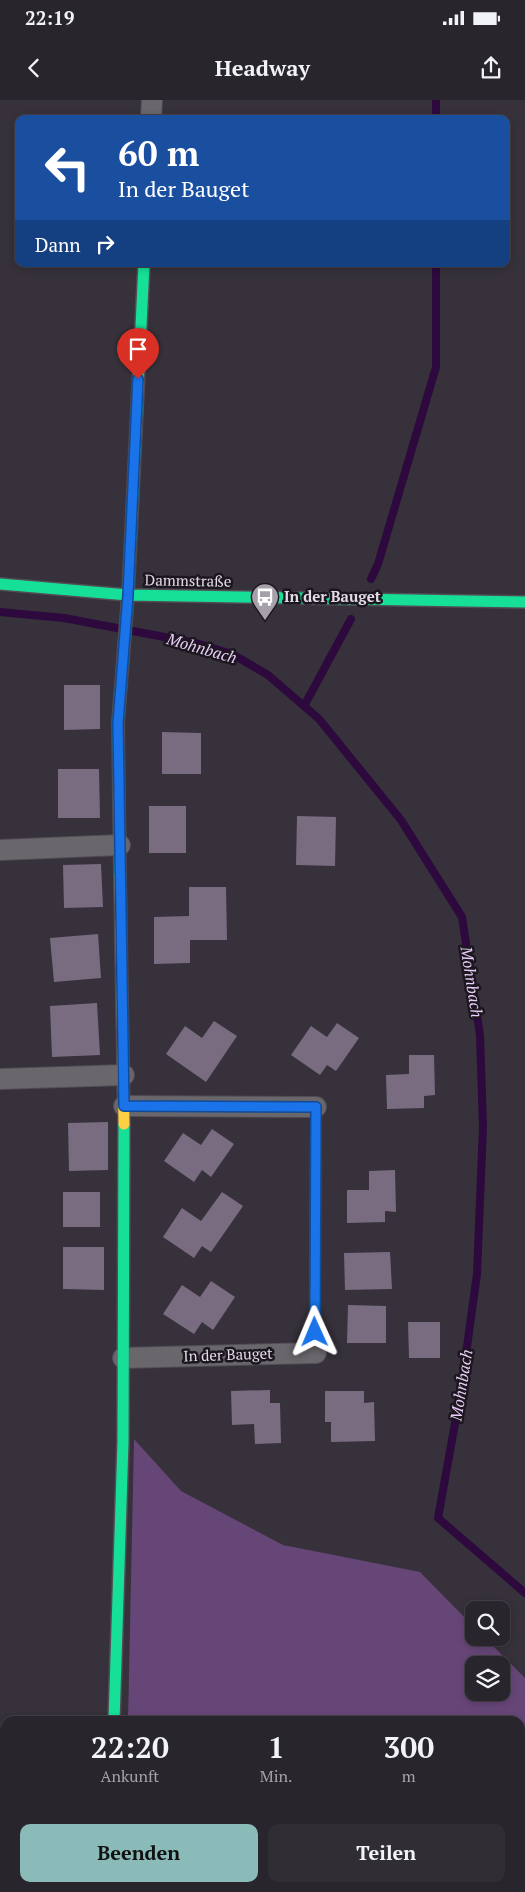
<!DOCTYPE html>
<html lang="de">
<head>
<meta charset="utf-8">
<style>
	body { margin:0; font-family:"PT Serif",serif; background:#302d34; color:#f1f3f6; height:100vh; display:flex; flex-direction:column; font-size:19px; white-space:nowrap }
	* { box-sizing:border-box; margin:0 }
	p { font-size:16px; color:#a5a5a9 }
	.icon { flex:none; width:28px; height:28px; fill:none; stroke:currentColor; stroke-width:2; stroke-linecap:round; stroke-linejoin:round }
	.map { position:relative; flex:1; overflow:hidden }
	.drawer { position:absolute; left:0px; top:1616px; width:525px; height:176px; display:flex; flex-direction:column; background:#28252c; border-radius:15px 15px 0 0; box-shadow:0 2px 8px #0003,0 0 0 1px #444248 }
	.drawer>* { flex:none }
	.guide { position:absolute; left:15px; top:15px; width:495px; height:152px; border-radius:10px; box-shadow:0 2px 8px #0003,0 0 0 1px #444248; background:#1a4fa0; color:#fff; overflow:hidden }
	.fabs { position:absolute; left:465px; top:1501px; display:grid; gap:10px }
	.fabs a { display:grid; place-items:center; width:45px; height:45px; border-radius:10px; background:#28252c; box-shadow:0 2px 8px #0003,0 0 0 1px #444248; font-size:25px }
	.pin { position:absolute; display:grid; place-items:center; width:42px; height:42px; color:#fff; margin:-51px -21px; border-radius:50% 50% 50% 0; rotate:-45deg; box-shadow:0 0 5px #0007 }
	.pin .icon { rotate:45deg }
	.me { position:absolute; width:55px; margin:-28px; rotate:359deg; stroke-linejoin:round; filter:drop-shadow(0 0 4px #0008) }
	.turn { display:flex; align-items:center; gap:18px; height:105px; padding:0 20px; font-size:22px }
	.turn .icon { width:65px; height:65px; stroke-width:2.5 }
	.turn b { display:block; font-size:35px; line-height:42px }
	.then { display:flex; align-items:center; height:48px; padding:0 20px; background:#0003; gap:10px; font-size:19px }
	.eta { display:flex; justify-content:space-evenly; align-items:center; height:85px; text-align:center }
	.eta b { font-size:30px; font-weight:700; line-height:35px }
	.button { display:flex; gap:10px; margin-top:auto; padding:10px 20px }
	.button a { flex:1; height:58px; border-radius:10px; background:#8bbbb9; color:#111; font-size:20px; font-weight:700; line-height:58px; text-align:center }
	.button a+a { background:#302d34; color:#f1f3f6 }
	.status { display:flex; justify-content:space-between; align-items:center; height:35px; padding:0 25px; background:#28252c; direction:ltr }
	.status svg { height:14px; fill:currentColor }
	header { display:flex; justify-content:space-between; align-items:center; height:65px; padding:0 20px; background:#28252c; font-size:22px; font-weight:700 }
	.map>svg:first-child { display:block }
	.green { fill:#664677; fill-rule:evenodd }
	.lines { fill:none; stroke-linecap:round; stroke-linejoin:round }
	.stream { stroke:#2d093d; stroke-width:8 }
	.building { fill:#796c80 }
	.lane-casing { stroke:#524d55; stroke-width:12 }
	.street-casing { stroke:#524d55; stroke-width:22 }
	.fast-casing { stroke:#524d55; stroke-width:14 }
	.slow-casing { stroke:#524d55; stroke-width:14 }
	.lane { stroke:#6a676c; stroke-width:10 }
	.street { stroke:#6a676c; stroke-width:20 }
	.fast { stroke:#16e098; stroke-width:11 }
	.slow { stroke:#ffcf43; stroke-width:11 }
	.route-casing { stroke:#114b97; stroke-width:12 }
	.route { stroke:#1a73e8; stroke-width:9 }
	.labels { text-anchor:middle; stroke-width:5; stroke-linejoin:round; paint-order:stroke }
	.street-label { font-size:15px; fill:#e2dbe7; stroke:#1c171f }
	.poi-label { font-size:15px; font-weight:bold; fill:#e2dbe7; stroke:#1c171f; text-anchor:start }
	.water-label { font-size:16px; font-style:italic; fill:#e9cff8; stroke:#1c171f }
</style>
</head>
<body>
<div class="status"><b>22:19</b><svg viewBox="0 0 49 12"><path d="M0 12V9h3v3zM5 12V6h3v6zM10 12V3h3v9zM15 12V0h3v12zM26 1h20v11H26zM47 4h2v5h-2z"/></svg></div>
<header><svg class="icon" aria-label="back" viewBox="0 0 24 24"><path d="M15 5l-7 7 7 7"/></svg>Headway<svg class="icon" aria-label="share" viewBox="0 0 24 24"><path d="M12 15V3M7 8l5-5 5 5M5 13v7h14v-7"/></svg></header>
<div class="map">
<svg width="525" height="1792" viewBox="0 0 525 1792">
	<rect width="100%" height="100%" fill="#36313a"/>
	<path class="green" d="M134 1339 181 1391 283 1445 420 1472 474 1527V1538H485L525 1578V1792H124V1788H520V1621H128ZM474 1565H501V1592H474Z"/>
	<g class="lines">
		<path class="stream" d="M436 0V19
			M371 479 378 464 436 267V164
			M0 512 64 518 196 543 232 554 268 575 319 619 401 720 462 817 480 935 483 1027 477 1174 461 1290 438 1418 525 1493
			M304 606 351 519"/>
	</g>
	<path class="building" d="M64 585H100V629L64 630Z
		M162 632 201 633V674H162Z
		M58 669H99L100 718H58Z
		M149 706H186V753H149Z
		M297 716 336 717 335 766 296 765Z
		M101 764 103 807 64 808 63 765Z
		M189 787H226L227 840H190V863L154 864V817L189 816Z
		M98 834 101 878 54 882 50 838Z
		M97 903 100 955 52 957 50 906Z
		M214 921 237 936 206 982 166 954 185 926 202 938Z
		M337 923 359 938 336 971 327 965 320 975 291 955 311 926 327 937Z
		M409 955H434L435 995 424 996V1008L387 1009 386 975 409 974Z
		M108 1022V1070L69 1071 68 1023Z
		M212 1029 234 1044 211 1077 202 1070 194 1082 164 1061 183 1033 201 1045Z
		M395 1070 396 1112 385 1111V1122L347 1123V1090H369V1071Z
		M63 1092H100V1127H63Z
		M222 1092 243 1106 211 1152 202 1146 194 1158 163 1137 182 1108 201 1121Z
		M63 1147H104V1190L63 1189Z
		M390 1152 392 1189 345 1190 344 1153Z
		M211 1181 235 1197 213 1230 202 1222 194 1234 163 1214 182 1185 200 1197Z
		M348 1205 386 1206V1243H347Z
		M408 1222H440V1258H409Z
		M270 1290V1303H280L281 1343 255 1344 254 1324 232 1325 231 1291Z
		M325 1291H364V1303L374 1302 375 1341 331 1342V1322H325Z"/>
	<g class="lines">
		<g class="lane-casing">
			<path id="lane" d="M316 1253 315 1198 316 1007"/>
		</g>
		<g class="street-casing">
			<path id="street" d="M151 19 152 0
				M0 750 120 745
				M0 979 124 975
				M124 1006 316 1007
				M123 1258 316 1253
				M109 1792V1788"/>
		</g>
		<g class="fast-casing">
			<path id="fast" d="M0 484 128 495 525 502
				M120 776 118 623 128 495 144 164
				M114 1621 123 1342 124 1024"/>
		</g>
		<g class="slow-casing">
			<path id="slow" d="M120 776 124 1024"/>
		</g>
		<use href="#lane" class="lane"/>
		<use href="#street" class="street"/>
		<use href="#fast" class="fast"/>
		<use href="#slow" class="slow"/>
	</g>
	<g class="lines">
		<g class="route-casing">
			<path id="route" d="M138 279 128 495 118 623 124 1006 316 1007 315 1232"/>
		</g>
		<use href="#route" class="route"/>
	</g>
	<defs>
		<g id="bus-pin" transform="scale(1.4375)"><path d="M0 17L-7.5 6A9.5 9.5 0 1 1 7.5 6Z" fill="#a6a0aa" stroke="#1c171f"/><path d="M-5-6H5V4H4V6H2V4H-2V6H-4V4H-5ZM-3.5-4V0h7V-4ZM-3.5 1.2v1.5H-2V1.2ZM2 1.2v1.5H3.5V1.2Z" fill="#fff"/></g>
	</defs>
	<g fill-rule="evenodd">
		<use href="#bus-pin" x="265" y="497"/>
	</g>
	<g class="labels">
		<g class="street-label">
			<text transform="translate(188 481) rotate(1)" y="5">Dammstraße</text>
			<text transform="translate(228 1255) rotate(-2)" y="5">In der Bauget</text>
		</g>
		<g class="poi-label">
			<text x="284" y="502">In der Bauget</text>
		</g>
		<g class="water-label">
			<text transform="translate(202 548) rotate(16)" y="6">Mohnbach</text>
			<text transform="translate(472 882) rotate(81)" y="6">Mohnbach</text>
			<text transform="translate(461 1285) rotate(-81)" y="6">Mohnbach</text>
		</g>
	</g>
</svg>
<div class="fabs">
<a><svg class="icon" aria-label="search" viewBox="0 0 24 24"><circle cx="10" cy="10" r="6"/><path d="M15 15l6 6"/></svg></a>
<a><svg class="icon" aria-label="layers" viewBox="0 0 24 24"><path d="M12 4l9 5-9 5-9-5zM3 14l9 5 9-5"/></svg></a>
</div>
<div class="pin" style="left:138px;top:279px;background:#d93025"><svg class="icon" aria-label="arrive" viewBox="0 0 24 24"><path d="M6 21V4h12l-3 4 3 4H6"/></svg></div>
<svg class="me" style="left:315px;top:1232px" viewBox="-20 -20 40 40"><path d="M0-17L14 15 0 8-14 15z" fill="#1a73e8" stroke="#fff" stroke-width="4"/></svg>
<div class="guide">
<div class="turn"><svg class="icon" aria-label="left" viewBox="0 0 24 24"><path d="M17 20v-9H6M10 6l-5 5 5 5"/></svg><div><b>60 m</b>In der Bauget</div></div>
<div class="then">Dann<svg class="icon" aria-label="right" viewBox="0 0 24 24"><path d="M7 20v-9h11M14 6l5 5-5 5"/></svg></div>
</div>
<section class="drawer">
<div class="eta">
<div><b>22:20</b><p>Ankunft</p></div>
<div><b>1</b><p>Min.</p></div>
<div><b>300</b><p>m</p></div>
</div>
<div class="button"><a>Beenden</a><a>Teilen</a></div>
</section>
</div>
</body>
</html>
